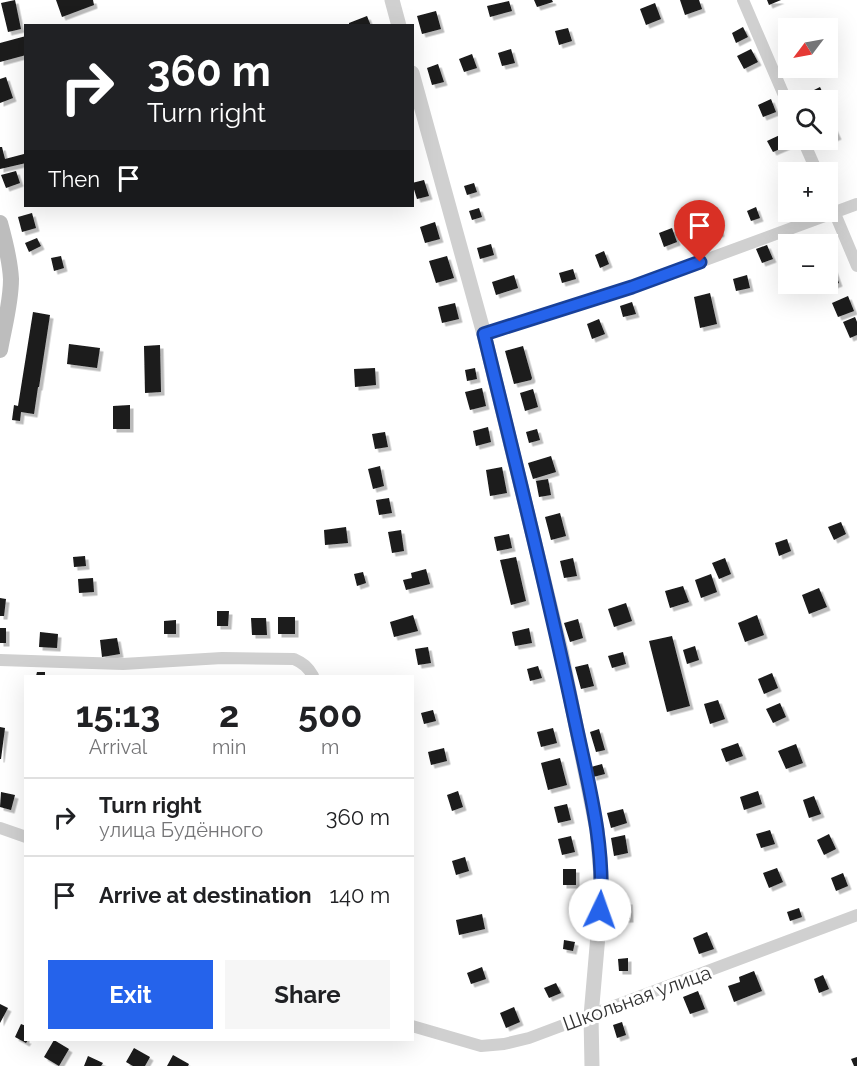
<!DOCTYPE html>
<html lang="en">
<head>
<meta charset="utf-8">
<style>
	body { margin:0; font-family:Raleway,sans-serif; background:#f6f6f6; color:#202124; height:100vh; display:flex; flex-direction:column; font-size:22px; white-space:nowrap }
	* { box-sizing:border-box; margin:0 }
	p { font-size:20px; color:#757577 }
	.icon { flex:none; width:33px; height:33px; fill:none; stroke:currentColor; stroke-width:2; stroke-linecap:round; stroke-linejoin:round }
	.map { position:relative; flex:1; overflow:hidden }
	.drawer { position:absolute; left:24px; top:675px; width:390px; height:366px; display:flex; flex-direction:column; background:#fff; border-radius:0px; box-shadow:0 6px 24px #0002 }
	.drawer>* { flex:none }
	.banner { position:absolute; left:24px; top:24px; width:390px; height:183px; border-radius:0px; box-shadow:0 6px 24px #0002; background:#202124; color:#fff; overflow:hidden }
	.needle { width:39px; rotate:238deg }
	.buttons { position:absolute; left:778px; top:18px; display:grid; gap:12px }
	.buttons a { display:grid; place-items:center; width:60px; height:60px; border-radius:0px; background:#fff; box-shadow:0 6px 24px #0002; font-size:30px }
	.pin { position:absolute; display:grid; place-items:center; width:51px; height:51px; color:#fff; margin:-62px -26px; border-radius:50% 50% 50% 0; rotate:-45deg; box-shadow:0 0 6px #0007 }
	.pin .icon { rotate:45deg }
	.me { position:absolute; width:66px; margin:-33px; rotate:3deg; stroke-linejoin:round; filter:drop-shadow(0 0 4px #0008) }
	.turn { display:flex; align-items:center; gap:21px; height:126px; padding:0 24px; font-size:27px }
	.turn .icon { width:78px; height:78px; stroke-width:2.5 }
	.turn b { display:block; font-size:42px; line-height:51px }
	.then { display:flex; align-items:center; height:57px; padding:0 24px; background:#0003; gap:12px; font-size:22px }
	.eta { display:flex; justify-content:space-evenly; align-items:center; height:102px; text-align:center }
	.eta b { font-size:36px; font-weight:700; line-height:42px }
	.button { display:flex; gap:12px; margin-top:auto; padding:12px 24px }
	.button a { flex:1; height:69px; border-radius:0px; background:#2563eb; color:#fff; font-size:24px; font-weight:700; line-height:69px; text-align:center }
	.button a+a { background:#f6f6f6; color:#202124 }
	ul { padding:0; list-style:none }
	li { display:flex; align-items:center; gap:18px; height:78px; padding:0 24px; border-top:2px solid #e0e0e0 }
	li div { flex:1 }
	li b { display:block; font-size:22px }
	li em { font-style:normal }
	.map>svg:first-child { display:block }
	.building { fill:#1a1a1a; filter:url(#shadow) }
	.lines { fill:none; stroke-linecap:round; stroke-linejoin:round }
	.minor { stroke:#d0d0d0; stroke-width:12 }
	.tertiary { stroke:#d0d0d0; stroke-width:15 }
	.secondary { stroke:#bdbdbd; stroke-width:16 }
	.route-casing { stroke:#184099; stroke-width:15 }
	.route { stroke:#2563eb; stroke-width:10 }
	.labels { text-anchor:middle; stroke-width:6; stroke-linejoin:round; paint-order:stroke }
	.street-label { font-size:20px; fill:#333; stroke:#fff }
</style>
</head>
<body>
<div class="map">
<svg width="857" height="1066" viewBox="0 0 857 1066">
	<defs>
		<filter id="shadow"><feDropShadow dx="3.5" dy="3.5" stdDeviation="0" flood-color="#0004"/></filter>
	</defs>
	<rect width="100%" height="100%" fill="#fff"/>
	<path class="building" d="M15 0 21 29 8 32 1 3Z
		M56 0H93L94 5 62 17Z
		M534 0H552L553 2 537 7Z
		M680 0H699L702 9 685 15Z
		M767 0H781L769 5Z
		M509 1 512 11 490 17 487 6Z
		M655 3 661 19 646 25 640 9Z
		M436 11 441 29 422 34 417 16Z
		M367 16 371 26H349V23Z
		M743 27 748 37 736 43 732 33Z
		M568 28 572 41 559 45 555 31Z
		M26 36V55L0 62V43Z
		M511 49 515 63 502 66 498 53Z
		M751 49 758 62 744 69 737 56Z
		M472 54 477 68 464 72 459 59Z
		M438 64 444 82 432 85 427 68Z
		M6 77 13 98 0 103V79Z
		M820 87 826 100H809L806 94Z
		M771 99 776 112 763 117 758 105Z
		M832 123 838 136 829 140 828 138V124Z
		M782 134 787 146 773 152 767 141Z
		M0 147H2L5 159 24 154 26 163 0 169Z
		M16 171 20 183 6 188 1 175Z
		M424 180 429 196 417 199 412 183Z
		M474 183 477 192 467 195 464 186Z
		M756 207 760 218 751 221 747 211Z
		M479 208 482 217 472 220 469 211Z
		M32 213 36 228 22 232 18 217Z
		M435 222 440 239 425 243 420 227Z
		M718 223 721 233 712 237 708 226Z
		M672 228 677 242 664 247 659 233Z
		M693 231 697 242 687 245 683 235Z
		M37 238 41 246 29 252 25 243Z
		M491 244 494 255 480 259 477 248Z
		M767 245 773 259 762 263 756 249Z
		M604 251 609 264 600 268 595 255Z
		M61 256 64 268 54 271 51 258Z
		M447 256 454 278 436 283 429 261Z
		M832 263 839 283 826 288 825 284H828V265Z
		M573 269 576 279 562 283 559 273Z
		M514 275 518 288 496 295 492 282Z
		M747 275 750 288 736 291 733 279Z
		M710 293 717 324 700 328 694 297Z
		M848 296 854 311 838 317 832 303Z
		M632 302 636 314 623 317 620 306Z
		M455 303 459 319 442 323 438 307Z
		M33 312 50 315 39 387H38L34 414 21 412 20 421 12 420 14 405 18 406Z
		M855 317 857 322V335L850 338 843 322Z
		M599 319 605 334 592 339 587 324Z
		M69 344 100 348 97 368 67 364Z
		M160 345 161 392 145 393 144 346Z
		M523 346 532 378 531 380 514 384 505 351Z
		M375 368 376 385 355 387 354 369Z
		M475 368 477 379 467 381 465 370Z
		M482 388 486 406 470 410 465 392Z
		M533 389 538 407 525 411 520 393Z
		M130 405V429H113V406Z
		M488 427 491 442 476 446 473 431Z
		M537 429 540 440 529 443 526 432Z
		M385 432 388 447 375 449 372 434Z
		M551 456 556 472 533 479 528 463Z
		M380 466 384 486 373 489 368 469Z
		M502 467 507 493 490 496 486 470Z
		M548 479 551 495 539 497 536 481Z
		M389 498 392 513 379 515 376 500Z
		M560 513 566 536 551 540 545 517Z
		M841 522 846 534 834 540 828 527Z
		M346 527 348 543 325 545 324 530Z
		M401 530 404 551 392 553 388 532Z
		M509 534 512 548 497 551 494 537Z
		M787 539 791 551 779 556 775 543Z
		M85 556 86 566 74 567 73 557Z
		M516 557 526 601 511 605 500 560Z
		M573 558 577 576 564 578 560 561Z
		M725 558 731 574 719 579 712 563Z
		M426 569 430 584 406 590 403 580 412 578 411 573Z
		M363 572 366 583 357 586 354 574Z
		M711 574 717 592 701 598 695 580Z
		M93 578 94 592 79 593 78 579Z
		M683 586 689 602 670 608 665 591Z
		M819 588 827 607 809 614 802 595Z
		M0 598 6 599 4 616H0Z
		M626 603 632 621 614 627 608 609Z
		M217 611H229L228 626H217Z
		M413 615 418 631 394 637 390 622Z
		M757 615 764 635 745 642 738 623Z
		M278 617H295V634H278Z
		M251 618H266L267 635H252Z
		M578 619 583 638 570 642 564 623Z
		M176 620V634H164V621Z
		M0 628H6V643H0Z
		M529 628 532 643 515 646 512 632Z
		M40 632 58 634 57 648 39 647Z
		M672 636 690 706 667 712 649 641Z
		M117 638 120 654 102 657 100 640Z
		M695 646 699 660 687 664 683 650Z
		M428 647 431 663 418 665 415 649Z
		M623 652 626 664 612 668 608 656Z
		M588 664 594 686 581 689 575 667Z
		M538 666 542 678 530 681 527 669Z
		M37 672H45V676H36Z
		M772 673 778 688 764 694 758 679Z
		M718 700 725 719 710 724 704 704Z
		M780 703 786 717 773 723 766 709Z
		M433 710 436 721 424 724 421 713Z
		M0 727 5 728 1 759H0Z
		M553 728 557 743 541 747 537 732Z
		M599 729 605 750 596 752 590 732Z
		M738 743 743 756 726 762 721 749Z
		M796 744 803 763 786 769 778 751Z
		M444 748 447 761 431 765 428 752Z
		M560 758 567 785 548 790 541 763Z
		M602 764 605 774 593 777 591 767Z
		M458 791 463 807 452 811 447 795Z
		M758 791 762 804 744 810 740 797Z
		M1 792 15 795 11 810 0 807Z
		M814 796 821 814 809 818 803 800Z
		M567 804 571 820 558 823 554 807Z
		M623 809 627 823 611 828 607 813Z
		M770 830 775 844 761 848 756 834Z
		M829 834 836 849 824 855 817 840Z
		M625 835 628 853 614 856 611 838Z
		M571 836 575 852 562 855 558 839Z
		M465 857 469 871 456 875 452 861Z
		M777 868 783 882 769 888 763 873Z
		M563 869H576V885H563Z
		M843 873 848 886 836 891 831 878Z
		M613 901H629L630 919 613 920Z
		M799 908 802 917 790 921 787 912Z
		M482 914 485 929 459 935 456 920Z
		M707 932 714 949 699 954 693 938Z
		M564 940 575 942 573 951 563 949Z
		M628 958V971H619L618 959Z
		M482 967 486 979 471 984 467 973Z
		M754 971 762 991 734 1002 728 986 740 982 739 977Z
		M823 975 829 989 819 993 814 979Z
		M556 983 561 993 549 998 544 988Z
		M698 991 705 1009 690 1014 683 997Z
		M0 1004 8 1008 0 1023Z
		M514 1007 520 1022 506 1028 500 1013Z
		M622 1022 626 1035 617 1038 613 1025Z
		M21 1024 26 1026V1040H28L26 1043 15 1037Z
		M54 1040 69 1049 59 1066 44 1057Z
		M134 1048 150 1057 145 1066H133L126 1062Z
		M173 1055 189 1064 188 1066H167Z
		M88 1056 103 1063 101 1066H84Z
		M857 1057V1066H854L851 1059Z"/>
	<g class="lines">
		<path class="minor" d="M743 0 789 107
			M803 140 817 172
			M828 197 857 266
			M484 334 632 287 857 204
			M0 660 123 664 222 658 294 659C303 663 308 667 313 676
			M0 828 26 837
			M412 1026 481 1046 504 1044 529 1038 857 915"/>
		<path class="tertiary" d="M392 0 399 26
			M412 73 484 334 561 651 597 830 602 889 591 1016 592 1066"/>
		<path class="secondary" d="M0 223C5 241 10 260 11 279 11 303 4 327 0 350"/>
	</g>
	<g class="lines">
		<g class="route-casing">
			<path id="route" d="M600 910C606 845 587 779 574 716 547 588 515 461 484 334L632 287 700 262"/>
		</g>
		<use href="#route" class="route"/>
	</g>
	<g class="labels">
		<g class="street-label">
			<text transform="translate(637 998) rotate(-20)" y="7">Школьная улица</text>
		</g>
	</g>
</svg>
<div class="buttons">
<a><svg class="needle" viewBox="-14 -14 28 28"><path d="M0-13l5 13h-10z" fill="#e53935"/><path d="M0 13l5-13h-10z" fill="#757577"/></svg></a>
<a><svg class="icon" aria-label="search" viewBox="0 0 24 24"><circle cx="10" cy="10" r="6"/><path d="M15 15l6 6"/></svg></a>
<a>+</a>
<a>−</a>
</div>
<div class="pin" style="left:700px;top:262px;background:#d93025"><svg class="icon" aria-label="arrive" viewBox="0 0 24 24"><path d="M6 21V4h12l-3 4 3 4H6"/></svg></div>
<svg class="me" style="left:600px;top:910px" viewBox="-20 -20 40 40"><circle r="19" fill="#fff"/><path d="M0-13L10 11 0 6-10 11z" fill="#2563eb"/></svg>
<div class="banner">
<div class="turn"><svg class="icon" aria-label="right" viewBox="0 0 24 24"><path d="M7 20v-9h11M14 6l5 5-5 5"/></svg><div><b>360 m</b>Turn right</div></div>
<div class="then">Then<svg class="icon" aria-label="arrive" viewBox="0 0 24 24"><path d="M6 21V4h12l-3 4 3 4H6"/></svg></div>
</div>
<section class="drawer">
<div class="eta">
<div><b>15:13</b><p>Arrival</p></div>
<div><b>2</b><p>min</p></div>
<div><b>500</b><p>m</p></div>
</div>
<ul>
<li><svg class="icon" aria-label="right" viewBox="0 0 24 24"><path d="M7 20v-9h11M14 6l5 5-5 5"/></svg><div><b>Turn right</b><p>улица Будённого</p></div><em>360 m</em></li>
<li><svg class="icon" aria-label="arrive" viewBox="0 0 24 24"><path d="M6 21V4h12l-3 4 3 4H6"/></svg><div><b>Arrive at destination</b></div><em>140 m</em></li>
</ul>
<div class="button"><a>Exit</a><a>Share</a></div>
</section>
</div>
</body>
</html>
